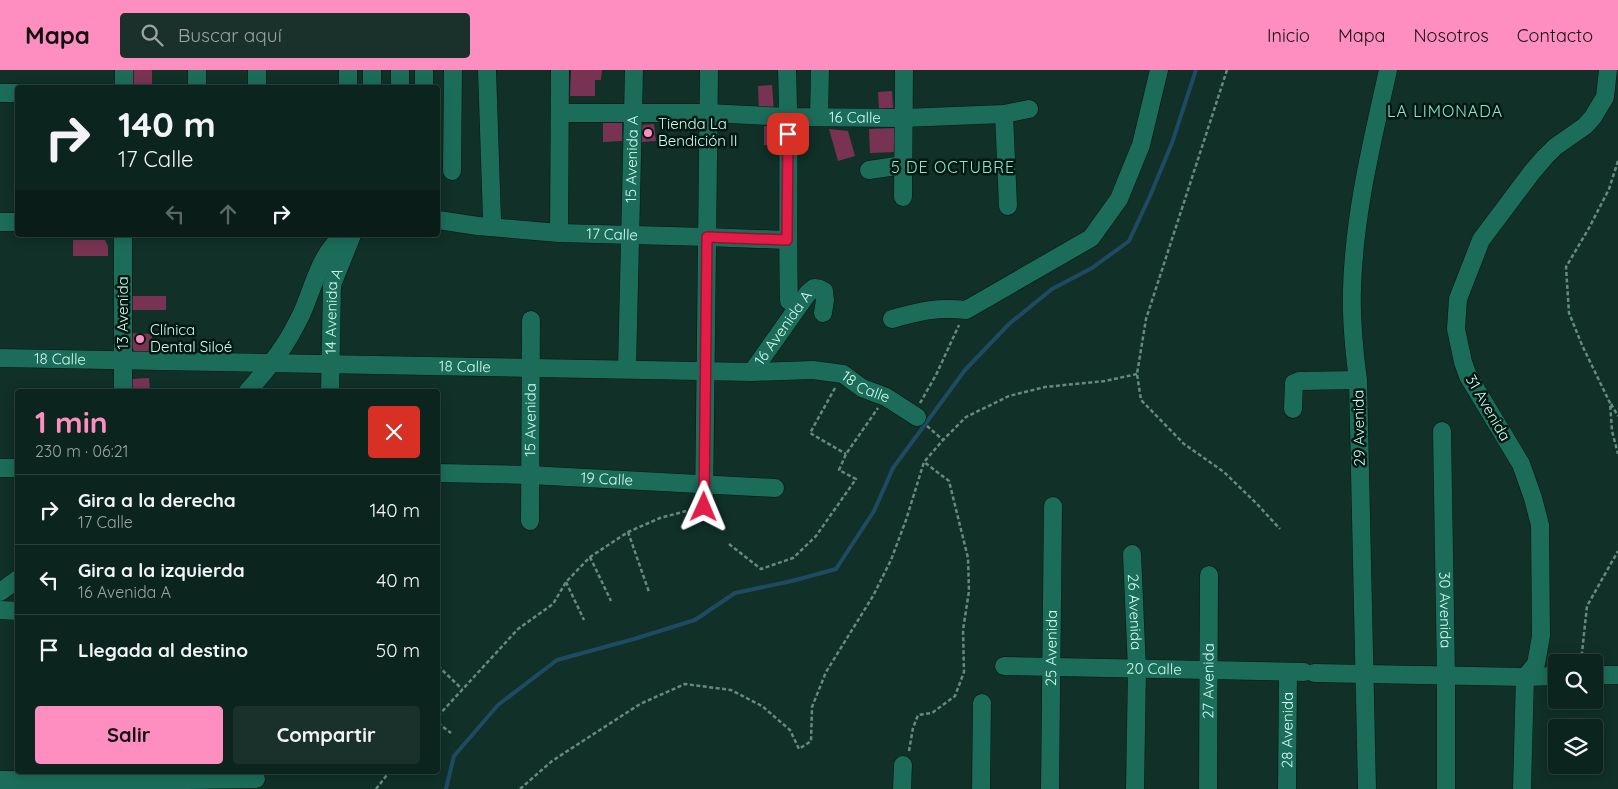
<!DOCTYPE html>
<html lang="es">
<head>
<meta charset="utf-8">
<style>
	body { margin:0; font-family:Quicksand,sans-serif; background:#1a302b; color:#f1f3f6; height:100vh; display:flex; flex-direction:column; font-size:19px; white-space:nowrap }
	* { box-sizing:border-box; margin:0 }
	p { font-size:16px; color:#9aa4a4 }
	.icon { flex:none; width:28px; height:28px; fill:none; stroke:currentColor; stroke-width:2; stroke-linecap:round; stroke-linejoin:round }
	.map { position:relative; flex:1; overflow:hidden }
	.side { position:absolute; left:15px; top:319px; width:425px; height:385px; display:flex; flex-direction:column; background:#0c241e; border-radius:5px; box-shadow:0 2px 12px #0003,0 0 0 1px #2c413c }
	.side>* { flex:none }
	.banner { position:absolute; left:15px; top:15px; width:425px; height:152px; border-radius:5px; box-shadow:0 2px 12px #0003,0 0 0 1px #2c413c; background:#0c241e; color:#f1f3f6; overflow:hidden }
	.controls { position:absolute; left:1548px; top:584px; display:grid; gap:10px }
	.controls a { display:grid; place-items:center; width:55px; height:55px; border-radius:5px; background:#0c241e; box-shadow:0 2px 12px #0003,0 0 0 1px #2c413c; font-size:25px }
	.pin { position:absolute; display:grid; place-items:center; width:42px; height:42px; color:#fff; margin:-21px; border-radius:10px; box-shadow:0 2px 8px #0006 }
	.me { position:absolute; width:55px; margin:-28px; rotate:1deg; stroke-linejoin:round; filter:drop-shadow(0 0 4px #0008) }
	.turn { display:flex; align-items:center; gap:18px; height:105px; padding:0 20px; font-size:22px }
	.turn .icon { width:65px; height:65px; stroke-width:2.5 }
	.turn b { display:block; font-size:35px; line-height:42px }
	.lanes { display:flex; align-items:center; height:48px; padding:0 20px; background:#0003; justify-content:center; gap:25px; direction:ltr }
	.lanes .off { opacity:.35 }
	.round { display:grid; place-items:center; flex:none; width:52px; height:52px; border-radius:5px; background:#1a302b }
	.summary { display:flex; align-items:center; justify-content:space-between; height:85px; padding:0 20px }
	h1 { font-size:30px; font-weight:800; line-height:38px; color:#fd8ebf }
	.cta { display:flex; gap:10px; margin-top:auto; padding:10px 20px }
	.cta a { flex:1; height:58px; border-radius:5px; background:#fd8ebf; color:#111; font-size:20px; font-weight:800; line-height:58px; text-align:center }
	.cta a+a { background:#1a302b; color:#f1f3f6 }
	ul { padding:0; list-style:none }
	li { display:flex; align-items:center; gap:15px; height:70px; padding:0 20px; border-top:1px solid #2c413c }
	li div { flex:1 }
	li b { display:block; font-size:19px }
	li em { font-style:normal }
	header { display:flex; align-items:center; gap:30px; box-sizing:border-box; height:70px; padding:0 25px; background:#fd8ebf; color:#111 }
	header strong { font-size:24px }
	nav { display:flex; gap:28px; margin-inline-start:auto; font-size:18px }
	.search { width:350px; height:45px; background:#1a302b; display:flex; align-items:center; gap:12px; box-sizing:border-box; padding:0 18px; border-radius:5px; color:#9aa4a4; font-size:19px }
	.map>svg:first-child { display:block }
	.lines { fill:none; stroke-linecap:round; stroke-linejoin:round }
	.stream { stroke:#1e4b62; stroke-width:4 }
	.building { fill:#783353 }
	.minor-casing { stroke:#081511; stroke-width:19 }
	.path { stroke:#658b80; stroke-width:2.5; stroke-dasharray:4 2.5; stroke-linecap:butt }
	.minor { stroke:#1b6d59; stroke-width:18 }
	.route-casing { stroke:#92132f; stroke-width:12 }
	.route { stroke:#e11d48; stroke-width:9 }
	.poi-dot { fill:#fd8ebf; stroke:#021711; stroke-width:2 }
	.labels { text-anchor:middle; stroke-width:5; stroke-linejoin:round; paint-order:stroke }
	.street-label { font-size:15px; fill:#cefced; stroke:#021711 }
	.poi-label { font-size:15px; fill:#cefced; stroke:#021711; text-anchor:start }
	.neighbourhood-label { font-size:16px; letter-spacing:1px; fill:#86eacd; stroke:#021711 }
</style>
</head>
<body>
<header>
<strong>Mapa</strong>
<div class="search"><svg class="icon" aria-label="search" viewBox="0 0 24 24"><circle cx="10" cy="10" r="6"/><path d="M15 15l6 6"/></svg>Buscar aquí</div>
<nav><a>Inicio</a><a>Mapa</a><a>Nosotros</a><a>Contacto</a></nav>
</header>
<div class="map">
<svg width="1618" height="719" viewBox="0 0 1618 719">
	<rect width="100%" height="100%" fill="#103028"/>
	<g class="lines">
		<path class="stream" d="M446 719 454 686 498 635 557 590 634 569 695 550 735 523 792 511 836 499 874 441 893 398 965 300 1009 254 1052 219 1092 198 1129 171 1150 126 1172 73 1196 0"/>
	</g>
	<path class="building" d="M130 0H152V18H135L130 13Z
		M571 0H602L601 10H595V26H570Z
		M772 15 774 41 759 42 758 16Z
		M892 21 893 38 879 39 878 22Z
		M603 53H622V71L603 72Z
		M654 54 656 71 642 72 640 55Z
		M783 55 784 75H764V56Z
		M896 58 897 82 870 83 869 59Z
		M829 59 848 61 855 86 838 91Z
		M73 170H105L108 176V186H73Z
		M129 226H166V240H129Z
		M129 263 152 264 151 282H135L129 274Z
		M149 308 150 321H127V314L132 309Z"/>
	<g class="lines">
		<g class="minor-casing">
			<g id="minor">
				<path d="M197 0V18"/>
				<path d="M487 0 492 149"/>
				<path d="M787 0C790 77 787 154 789 231"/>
				<path d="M124 18V0"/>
				<path d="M257 18V0"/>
				<path d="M348 18V0"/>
				<path d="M372 18V0"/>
				<path d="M400 18V0"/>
				<path d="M424 18V0"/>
				<path d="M0 23H18"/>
				<path id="s1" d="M560 43H709L789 47 903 48 1004 44 1029 39"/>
				<path d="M1004 44 1008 136"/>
				<path d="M819 47 820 0"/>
				<path d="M869 100 903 95"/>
				<path d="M452 101 453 0"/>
				<path d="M903 127 904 0"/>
				<path id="s2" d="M438 150 478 156 559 163 707 167 787 170"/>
				<path d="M0 152H18"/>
				<path d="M559 163 560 0"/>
				<path d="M892 249C920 241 937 237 966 240L1091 168 1119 129 1141 75 1159 0"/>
				<path id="s3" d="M0 288 752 302 813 300 843 304 862 318 886 327 917 347"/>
				<path id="s4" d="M627 299 634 0"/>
				<path id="s5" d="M752 302 808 223 814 218 820 219 824 221 825 230 823 243"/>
				<path d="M123 321V165"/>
				<path d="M248 321C262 305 277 288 288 269 293 261 297 253 301 245 313 220 320 181 345 165"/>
				<path id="s6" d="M330 321 332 215 352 165"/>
				<path d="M1293 339 1294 313 1299 311 1358 310"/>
				<path id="s7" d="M1442 361 1446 605V719"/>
				<path d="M0 398H18"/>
				<path id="s8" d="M438 403 530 405 775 418"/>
				<path d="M704 437 709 0"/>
				<path id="s9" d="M530 451 531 250"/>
				<path id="s10" d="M1132 484 1137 599 1135 719"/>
				<path d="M0 522 18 509"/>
				<path d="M0 540 18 541"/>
				<path id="s11" d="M1004 596 1304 602"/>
				<path d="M1314 603 1525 607 1556 606"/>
				<path d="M1594 605H1618"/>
				<path d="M0 710 122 711 256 709"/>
				<path d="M902 719 903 695"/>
				<path d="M981 719 982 633"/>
				<path id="s12" d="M1050 719 1053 436"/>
				<path id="s13" d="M1208 719 1209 505"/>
				<path id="s14" d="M1287 719 1288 602"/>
				<path d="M1367 719 1358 310C1354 280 1351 249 1352 219 1354 145 1372 72 1388 0"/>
				<path d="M1522 719 1525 607 1536 594 1541 566 1540 455 1533 428 1521 394 1468 306 1463 292 1456 259 1458 229 1481 170 1532 102 1545 87 1555 77 1585 56 1593 47 1605 27 1608 0"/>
			</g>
		</g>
		<path class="path" d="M1227 0 1146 249 1137 304 1141 330 1184 374 1224 402 1257 434 1280 459
			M1618 91 1609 119 1589 158 1566 197 1569 243 1582 275 1610 333 1612 361 1618 384
			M835 318 810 363 846 384
			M920 333 936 305 959 255
			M1611 334 1618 346
			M927 356 943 370
			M628 462 649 522
			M729 474 761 499 793 488 816 466 856 409 839 400 846 384 878 338
			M590 487 611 531
			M566 512 584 550
			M1581 592 1587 536 1618 481
			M438 596 462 619
			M438 646 518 559 553 534 566 512 590 487 628 462 660 448 690 440
			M438 653 451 663
			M909 681 913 658 918 645 932 643 955 626 964 602 963 560 969 521 968 488 949 411 924 392
			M376 719 390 701
			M520 719 552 691 640 634 685 614 731 620 762 636 790 660 799 679 811 671 812 637 826 602 873 526 891 490 906 450 924 392 943 370 966 347 1009 326 1045 317 1105 311 1137 304"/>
		<use href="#minor" class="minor"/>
	</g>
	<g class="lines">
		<g class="route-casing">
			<path id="route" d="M704 437 707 167 787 170 788 64"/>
		</g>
		<use href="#route" class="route"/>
	</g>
	<g class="poi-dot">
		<circle cx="648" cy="63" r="5"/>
		<circle cx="140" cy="269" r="5"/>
	</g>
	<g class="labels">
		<g class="street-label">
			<text dy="5" stroke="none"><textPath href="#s1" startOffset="295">16 Calle</textPath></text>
			<text dy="5" stroke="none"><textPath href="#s4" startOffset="210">15 Avenida A</textPath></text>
			<text dy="5" stroke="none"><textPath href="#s2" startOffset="175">17 Calle</textPath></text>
			<text dy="5" stroke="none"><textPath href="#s6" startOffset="80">14 Avenida A</textPath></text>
			<text transform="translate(123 243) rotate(-90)" y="5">13 Avenida</text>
			<text dy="5" stroke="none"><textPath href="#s5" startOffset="54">16 Avenida A</textPath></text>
			<text dy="5" stroke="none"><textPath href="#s3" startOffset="60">18 Calle</textPath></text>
			<text dy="5" stroke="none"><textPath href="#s3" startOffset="465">18 Calle</textPath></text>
			<text dy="5" stroke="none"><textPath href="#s3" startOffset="870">18 Calle</textPath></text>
			<text transform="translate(1488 338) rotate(60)" y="5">31 Avenida</text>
			<text dy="5" stroke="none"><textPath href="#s9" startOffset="101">15 Avenida</textPath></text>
			<text transform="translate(1359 358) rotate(-91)" y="5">29 Avenida</text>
			<text dy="5" stroke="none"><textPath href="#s8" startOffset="169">19 Calle</textPath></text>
			<text dy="5" stroke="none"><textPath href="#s7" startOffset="179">30 Avenida</textPath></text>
			<text dy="5" stroke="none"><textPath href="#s10" startOffset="58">26 Avenida</textPath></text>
			<text dy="5" stroke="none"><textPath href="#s12" startOffset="141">25 Avenida</textPath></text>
			<text dy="5" stroke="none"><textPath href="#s11" startOffset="150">20 Calle</textPath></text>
			<text dy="5" stroke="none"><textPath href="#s13" startOffset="108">27 Avenida</textPath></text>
			<text dy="5" stroke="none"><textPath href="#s14" startOffset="59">28 Avenida</textPath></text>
		</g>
		<g class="poi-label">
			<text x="658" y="59">Tienda La<tspan x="658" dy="17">Bendición II</tspan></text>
			<text x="150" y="265">Clínica<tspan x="150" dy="17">Dental Siloé</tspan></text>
		</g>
		<g class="neighbourhood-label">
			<text x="1445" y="47">LA LIMONADA</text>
			<text x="953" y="103">5 DE OCTUBRE</text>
		</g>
	</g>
</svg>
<div class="controls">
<a><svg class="icon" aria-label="search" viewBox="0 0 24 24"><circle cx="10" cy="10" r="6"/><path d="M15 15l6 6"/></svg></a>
<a><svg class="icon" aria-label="layers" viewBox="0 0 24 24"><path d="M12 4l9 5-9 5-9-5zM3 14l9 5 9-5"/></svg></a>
</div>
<div class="pin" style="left:788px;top:64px;background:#d93025"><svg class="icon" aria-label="arrive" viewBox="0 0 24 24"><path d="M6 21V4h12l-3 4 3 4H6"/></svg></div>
<svg class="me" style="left:704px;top:437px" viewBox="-20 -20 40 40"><path d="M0-17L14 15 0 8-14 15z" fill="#e11d48" stroke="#fff" stroke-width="4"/></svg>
<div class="banner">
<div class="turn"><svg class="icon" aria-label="right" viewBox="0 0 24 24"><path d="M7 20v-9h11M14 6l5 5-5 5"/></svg><div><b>140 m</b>17 Calle</div></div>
<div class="lanes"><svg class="icon off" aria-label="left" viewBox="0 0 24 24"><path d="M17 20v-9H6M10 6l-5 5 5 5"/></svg><svg class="icon off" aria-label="ahead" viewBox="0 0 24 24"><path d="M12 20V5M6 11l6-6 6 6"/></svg><svg class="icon" aria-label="right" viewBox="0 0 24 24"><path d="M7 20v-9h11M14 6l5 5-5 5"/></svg></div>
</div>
<section class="side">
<div class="summary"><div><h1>1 min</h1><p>230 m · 06:21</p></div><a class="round" style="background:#d93025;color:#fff"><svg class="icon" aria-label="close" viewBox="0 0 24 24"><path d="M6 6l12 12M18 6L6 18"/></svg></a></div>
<ul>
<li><svg class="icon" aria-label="right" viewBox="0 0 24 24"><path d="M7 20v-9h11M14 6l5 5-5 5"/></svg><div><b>Gira a la derecha</b><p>17 Calle</p></div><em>140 m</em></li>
<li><svg class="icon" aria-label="left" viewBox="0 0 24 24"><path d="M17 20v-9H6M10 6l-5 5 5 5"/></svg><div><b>Gira a la izquierda</b><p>16 Avenida A</p></div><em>40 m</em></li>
<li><svg class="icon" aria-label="arrive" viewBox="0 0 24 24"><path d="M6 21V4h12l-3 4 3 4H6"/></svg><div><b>Llegada al destino</b></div><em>50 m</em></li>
</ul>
<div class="cta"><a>Salir</a><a>Compartir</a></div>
</section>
</div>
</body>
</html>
